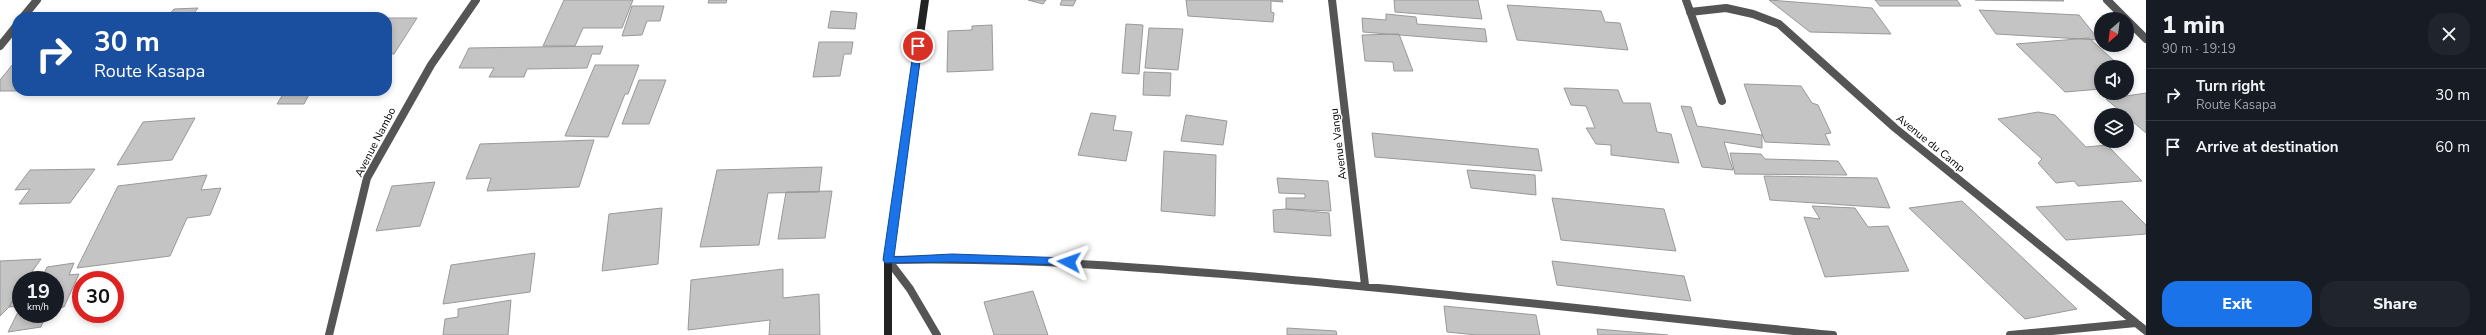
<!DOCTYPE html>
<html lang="en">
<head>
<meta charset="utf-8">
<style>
	body { margin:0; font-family:"Nunito Sans",sans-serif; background:#20242c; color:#f1f3f6; height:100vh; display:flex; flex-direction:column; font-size:15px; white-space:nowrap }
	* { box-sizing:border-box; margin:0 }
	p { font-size:13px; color:#9ea1a6 }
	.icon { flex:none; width:22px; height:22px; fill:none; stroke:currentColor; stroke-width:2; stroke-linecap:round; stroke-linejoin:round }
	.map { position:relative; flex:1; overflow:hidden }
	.drawer { display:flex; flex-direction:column; background:#171b24; width:340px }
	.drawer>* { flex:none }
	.top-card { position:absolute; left:12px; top:12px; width:380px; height:84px; border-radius:16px; box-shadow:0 2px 6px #0003; background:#1a4fa0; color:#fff; overflow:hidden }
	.needle { width:26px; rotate:208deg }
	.controls { position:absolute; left:2094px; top:12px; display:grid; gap:8px }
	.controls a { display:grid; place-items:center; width:40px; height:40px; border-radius:50%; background:#171b24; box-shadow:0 2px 6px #0003; font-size:20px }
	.speed { position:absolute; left:12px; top:271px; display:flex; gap:8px; font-size:20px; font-weight:700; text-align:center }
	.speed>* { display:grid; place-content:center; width:52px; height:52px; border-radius:50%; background:#171b24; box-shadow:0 2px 6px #0003; line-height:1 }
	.speed small { font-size:10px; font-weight:400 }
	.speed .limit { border:6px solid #d22; background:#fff; color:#111 }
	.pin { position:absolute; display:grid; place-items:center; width:34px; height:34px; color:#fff; margin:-17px; border:2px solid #fff; border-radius:50%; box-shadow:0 1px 4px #0007 }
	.me { position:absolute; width:44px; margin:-22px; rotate:274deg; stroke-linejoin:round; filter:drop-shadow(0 0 3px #0008) }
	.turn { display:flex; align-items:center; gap:14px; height:84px; padding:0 16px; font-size:18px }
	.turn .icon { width:52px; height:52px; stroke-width:2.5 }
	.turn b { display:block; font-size:28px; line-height:34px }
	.round { display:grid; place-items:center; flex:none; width:42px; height:42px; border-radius:16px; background:#20242c }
	.overview { display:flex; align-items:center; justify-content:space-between; height:68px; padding:0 16px }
	h1 { font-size:24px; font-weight:800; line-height:30px }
	.primary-button { display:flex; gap:8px; margin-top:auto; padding:8px 16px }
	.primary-button a { flex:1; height:46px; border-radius:16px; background:#1a73e8; color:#fff; font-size:16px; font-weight:800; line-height:46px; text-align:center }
	.primary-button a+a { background:#20242c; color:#f1f3f6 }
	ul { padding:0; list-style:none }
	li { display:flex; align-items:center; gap:12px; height:52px; padding:0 16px; border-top:1px solid #363941 }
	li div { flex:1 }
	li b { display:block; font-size:15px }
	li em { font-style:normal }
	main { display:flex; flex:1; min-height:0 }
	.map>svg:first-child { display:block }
	.building { fill:#c4c4c4; stroke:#999 }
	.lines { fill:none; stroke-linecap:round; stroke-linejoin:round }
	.street { stroke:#555; stroke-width:8 }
	.secondary { stroke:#222; stroke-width:8 }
	.route { fill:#1a73e8; stroke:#114b97 }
	.labels { text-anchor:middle; stroke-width:3; stroke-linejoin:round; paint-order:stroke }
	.street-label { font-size:11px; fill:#000; stroke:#fff }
</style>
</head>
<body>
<main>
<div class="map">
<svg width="2146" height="335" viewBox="0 0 2146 335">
	<rect width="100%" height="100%" fill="#fff"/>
	<path class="building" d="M564 0H633L622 28H583L575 46H543Z
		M709 0H727L726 3H708Z
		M1028 0H1046L1043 4Z
		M1062 0H1076L1073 6 1060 5Z
		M1186 0H1282L1283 2 1271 1V12L1274 13 1273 22 1188 16Z
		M1394 0H1478L1482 19 1395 12Z
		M1769 0 1872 8 1891 34 1810 32Z
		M1875 0H1957L1961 6H1880Z
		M1975 0H2062L2064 1Z
		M1507 5 1601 11 1605 22 1620 23 1628 50 1517 40Z
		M632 6H664L660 21H647L642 35 622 36Z
		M198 8 191 17H167L174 9Z
		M1979 10 2079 15 2099 40 1996 34Z
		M831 11 857 13 855 29 828 28Z
		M246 14 243 17H202L203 15Z
		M1386 14 1416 17 1417 24 1485 29 1487 42 1363 32 1362 18 1386 20Z
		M387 18H417L394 54H387Z
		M1126 24 1143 25 1139 74 1122 73Z
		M992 25 993 70 947 72 948 31 972 30V26Z
		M1149 28 1183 29 1178 70 1145 68Z
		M1399 34 1413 71H1394L1393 62 1365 61 1362 35Z
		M2089 38 2121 67H2101V89L2065 92 2016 44Z
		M819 42H853L851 54H844L840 76 813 77Z
		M603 46 600 54H592L587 68 527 69 524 77H489L494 68H459L469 48Z
		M17 59V91H0V80Z
		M595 65H639L628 94H625L608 137 565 136Z
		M1144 72 1171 73 1170 96 1143 95Z
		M639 80H666L649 124H622Z
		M1744 84 1801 86 1812 103 1818 105 1831 133 1825 134 1830 145 1765 142Z
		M1564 88 1618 90 1623 103H1650L1657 132 1671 134 1679 163 1611 155V145L1596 144 1586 128H1595L1586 106 1571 105Z
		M285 91H311L304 104H277Z
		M2146 93V133L2106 99Z
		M1681 106 1691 107 1697 126 1762 135V148L1724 142 1733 170 1702 167Z
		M2038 112 2055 115 2086 147 2107 145 2142 181 2078 186 2074 181 2056 183 2038 163 2042 159 1998 119Z
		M1091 113 1116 116 1113 130 1132 132 1126 161 1078 155Z
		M1186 115 1227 121 1223 145 1181 141Z
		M195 118 172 160 117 165 143 122Z
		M1372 133 1538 149 1542 171 1375 157Z
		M594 140 579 187 487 191 491 178 466 179 480 144Z
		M1164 151 1216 155 1215 216 1161 211Z
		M1730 153 1761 154 1765 159 1838 161 1847 175 1735 174Z
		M822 167 819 192 768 193 759 245 700 247 717 170Z
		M95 169 70 203 19 204 30 189 15 190 30 170Z
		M1467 170 1535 175 1536 195 1471 188Z
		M207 175 201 190 221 188 210 215 187 218 170 256 77 268 118 186Z
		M1764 176 1877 178 1890 208 1770 200Z
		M1277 178 1328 181 1331 211 1286 209V198H1305V194L1279 193Z
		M435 182 420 226 376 231 392 186Z
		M832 191 825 238 778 239 786 192Z
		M1552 198 1664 209 1676 251 1561 240Z
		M1962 201 2077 309 2025 319 1909 208Z
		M2122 201 2146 225V234L2066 240 2036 207Z
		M1812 206 1855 208 1868 227 1888 226 1909 271 1825 277 1804 217 1820 219Z
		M662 208 658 264 602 271 609 214Z
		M1286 209 1329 213 1331 236 1274 232 1273 210Z
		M535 253 530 292 443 304 451 265Z
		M41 259 26 280H21V287L9 307 0 316V261Z
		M1552 261 1684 276 1691 301 1557 285Z
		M74 263 69 275 79 274 64 307 55 308V280H41L47 267Z
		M783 269V298L819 294 820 335H769L770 320 688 330 691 280Z
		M1033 291 1048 335H994L984 302Z
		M21 295V314H46L41 327 8 332 21 306 9 307 15 296Z
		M511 300 508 335H443L445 319 458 317V309Z
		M1444 306 1536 315 1540 335H1477L1447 332Z
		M1287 328 1336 331 1337 335H1287Z
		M1597 329 1668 335H1598Z"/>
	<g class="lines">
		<path class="street" d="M1332 0 1365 285
			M1686 0 1722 101
			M2107 0 2126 19
			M1690 12 1726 8 1753 14 1779 24 1895 128 2146 331
			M23 17 37 0
			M2127 20 2146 39
			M0 46 17 25
			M888 260C1012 257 1135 267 1259 277 1451 293 1642 316 1833 335
			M888 260 910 289 937 335
			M329 335 367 178 431 65 476 0
			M2010 335 2136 323"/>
		<path class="secondary" d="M888 335V260L925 0"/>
	</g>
	<path class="route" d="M918 43 922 46 894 257 952 254 1069 258 1072 260V265L952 262 885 263 883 260 914 46Z"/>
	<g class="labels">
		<g class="street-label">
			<text transform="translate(375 142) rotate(-63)" y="4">Avenue Nambo</text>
			<text transform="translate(1931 143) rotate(39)" y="4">Avenue du Camp</text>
			<text transform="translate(1338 144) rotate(-97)" y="4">Avenue Vangu</text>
		</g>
	</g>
</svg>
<div class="controls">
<a><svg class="needle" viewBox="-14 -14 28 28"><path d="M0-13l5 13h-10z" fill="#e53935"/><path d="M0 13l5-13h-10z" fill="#9ea1a6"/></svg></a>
<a><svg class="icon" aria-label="sound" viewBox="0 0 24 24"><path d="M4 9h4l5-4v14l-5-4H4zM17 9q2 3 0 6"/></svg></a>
<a><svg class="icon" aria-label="layers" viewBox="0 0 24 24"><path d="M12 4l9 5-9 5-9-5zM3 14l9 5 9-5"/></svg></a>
</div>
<div class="speed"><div>19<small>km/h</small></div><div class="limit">30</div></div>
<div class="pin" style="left:918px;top:46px;background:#d93025"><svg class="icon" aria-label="arrive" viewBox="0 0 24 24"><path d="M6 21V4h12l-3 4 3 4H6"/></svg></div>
<svg class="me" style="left:1069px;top:262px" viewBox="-20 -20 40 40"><path d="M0-17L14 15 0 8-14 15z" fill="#1a73e8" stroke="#fff" stroke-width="4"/></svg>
<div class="top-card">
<div class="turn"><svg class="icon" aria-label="right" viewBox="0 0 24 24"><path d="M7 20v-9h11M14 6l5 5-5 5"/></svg><div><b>30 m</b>Route Kasapa</div></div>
</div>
</div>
<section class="drawer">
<div class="overview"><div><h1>1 min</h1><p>90 m · 19:19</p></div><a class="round"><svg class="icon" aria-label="close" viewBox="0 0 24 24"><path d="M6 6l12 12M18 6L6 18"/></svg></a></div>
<ul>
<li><svg class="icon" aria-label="right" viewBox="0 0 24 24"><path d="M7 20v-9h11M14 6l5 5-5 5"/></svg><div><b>Turn right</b><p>Route Kasapa</p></div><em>30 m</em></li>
<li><svg class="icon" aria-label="arrive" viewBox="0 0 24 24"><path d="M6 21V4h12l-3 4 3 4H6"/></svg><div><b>Arrive at destination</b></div><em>60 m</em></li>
</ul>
<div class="primary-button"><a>Exit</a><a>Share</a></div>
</section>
</main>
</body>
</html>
